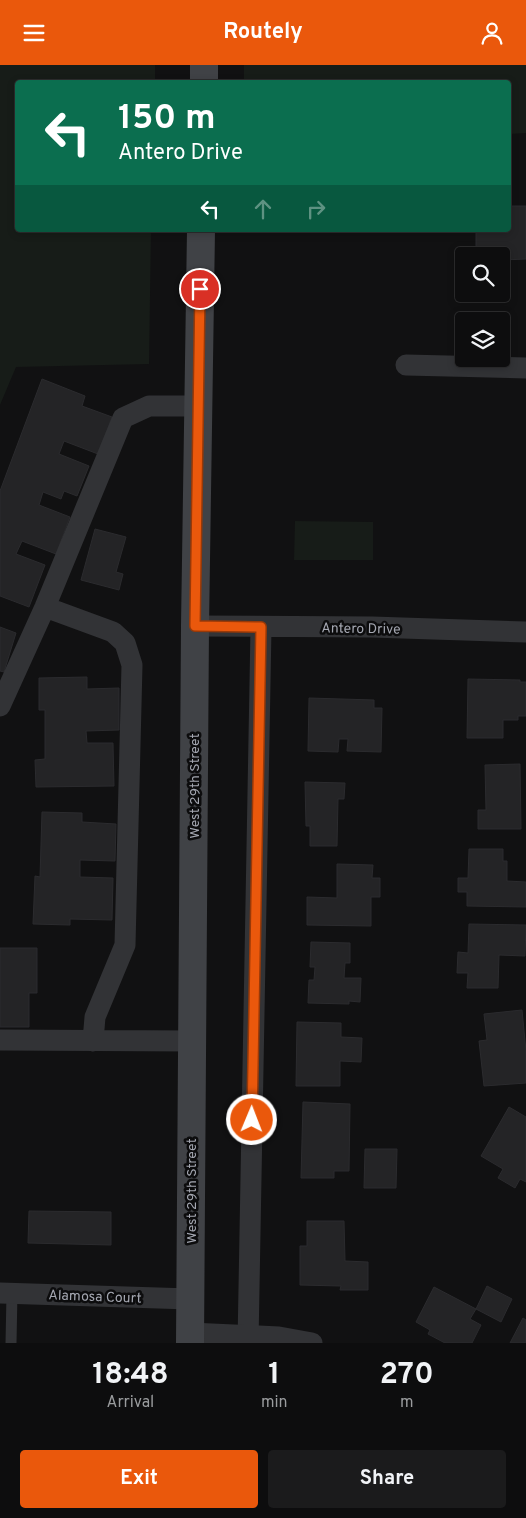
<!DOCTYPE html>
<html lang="en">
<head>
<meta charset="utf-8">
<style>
	body { margin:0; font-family:Overpass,sans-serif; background:#1b1b1c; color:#f1f3f6; height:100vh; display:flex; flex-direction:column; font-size:19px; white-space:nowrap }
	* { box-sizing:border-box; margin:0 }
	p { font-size:16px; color:#9a9c9e }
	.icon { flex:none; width:28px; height:28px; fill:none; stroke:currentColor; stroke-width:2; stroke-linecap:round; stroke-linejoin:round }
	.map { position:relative; height:1278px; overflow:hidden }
	.panel { display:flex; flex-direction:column; background:#0d0d0e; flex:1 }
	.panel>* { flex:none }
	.banner { position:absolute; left:15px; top:15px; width:496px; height:152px; border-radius:5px; box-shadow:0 2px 8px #0003,0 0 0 1px #2d2d2e; background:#0b6e4f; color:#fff; overflow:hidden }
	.fabs { position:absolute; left:455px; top:182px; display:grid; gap:10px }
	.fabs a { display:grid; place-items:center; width:55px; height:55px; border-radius:5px; background:#0d0d0e; box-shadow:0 2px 8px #0003,0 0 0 1px #2d2d2e; font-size:25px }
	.pin { position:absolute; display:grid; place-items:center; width:42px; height:42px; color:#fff; margin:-21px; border:2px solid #fff; border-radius:50%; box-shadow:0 1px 5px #0007 }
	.me { position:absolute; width:55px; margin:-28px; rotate:1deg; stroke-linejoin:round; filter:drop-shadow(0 0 4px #0008) }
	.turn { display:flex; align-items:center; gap:18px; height:105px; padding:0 20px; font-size:22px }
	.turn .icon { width:65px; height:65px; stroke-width:2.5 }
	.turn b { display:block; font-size:35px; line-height:42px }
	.lanes { display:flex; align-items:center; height:48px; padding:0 20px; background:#0003; justify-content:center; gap:25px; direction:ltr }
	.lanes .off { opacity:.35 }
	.eta { display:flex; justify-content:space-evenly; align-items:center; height:85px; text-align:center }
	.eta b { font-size:30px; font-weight:700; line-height:35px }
	.action { display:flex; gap:10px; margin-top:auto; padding:10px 20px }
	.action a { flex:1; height:58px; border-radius:5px; background:#ea580c; color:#fff; font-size:20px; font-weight:700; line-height:58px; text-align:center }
	.action a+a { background:#1b1b1c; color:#f1f3f6 }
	header { display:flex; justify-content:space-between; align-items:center; height:65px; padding:0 20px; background:#ea580c; color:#fff; font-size:22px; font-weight:700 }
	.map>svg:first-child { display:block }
	.green { fill:#171c18 }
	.building { fill:#242426; stroke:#2b2b2e }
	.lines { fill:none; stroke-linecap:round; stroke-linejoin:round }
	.lane { stroke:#323336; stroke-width:11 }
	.street { stroke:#323336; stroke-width:21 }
	.secondary { stroke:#404246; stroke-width:28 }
	.route-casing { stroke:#983908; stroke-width:12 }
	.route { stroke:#ea580c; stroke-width:9 }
	.labels { text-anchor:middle; stroke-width:5; stroke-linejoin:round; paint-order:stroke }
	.street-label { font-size:14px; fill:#a4a7b1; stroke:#0c0c0d }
</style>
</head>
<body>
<header><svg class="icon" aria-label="menu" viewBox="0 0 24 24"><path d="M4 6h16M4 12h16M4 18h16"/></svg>Routely<svg class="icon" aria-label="person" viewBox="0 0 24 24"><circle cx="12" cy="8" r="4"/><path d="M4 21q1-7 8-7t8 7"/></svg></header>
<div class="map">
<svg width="526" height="1278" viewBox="0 0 526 1278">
	<rect width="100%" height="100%" fill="#111112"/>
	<path class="green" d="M0 0H155V17L18 18V165H151L149 299 16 302 0 340Z
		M244 0H526V68L509 69V18L244 17Z
		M295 456 373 457V495H294Z"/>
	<path class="building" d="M509 141H526V194L501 195V191H476V165H509Z
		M42 314 85 331 82 341 112 352 98 389 64 376 59 389 89 401 77 431 64 426 61 434 43 427 39 440 70 452 56 489 22 476 16 489 45 500 29 542 0 531V426Z
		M95 464 126 472 116 507 123 509 119 525 81 515Z
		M0 562 16 568 4 607 0 606Z
		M87 612V624L119 623V665L86 666 87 678H113L114 721 36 722 35 695 45 694V645H39V613Z
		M468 614 520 615V617H526V651H518V655H503V673H467Z
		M309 633 374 635V643H382L381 687 347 686 348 674H339L338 687 308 686Z
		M520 699 521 764H478V745H486L485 700Z
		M305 717 345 718 344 734H338L337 781H310V761H306Z
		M42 747 82 748V757L116 759 115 796 80 795V812L113 813 112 855 70 854V860L33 859 35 811 40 812Z
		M469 784H503V796H507V816L526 817V842L467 841V827H458V813H468Z
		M337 799 373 800 372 813H380V832H371V861L307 860V832L337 833Z
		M469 859 526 860 525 891 499 890 498 923H467L468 908H457L458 887 468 888Z
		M311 877 350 878V898H345L344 913H361L360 937 349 936V939L308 938 309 915H314L315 902H310Z
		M0 883H37V928H29V962H0Z
		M522 945 526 986V1018L484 1021 479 976 487 975 484 949Z
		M297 957 341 958V972L362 973 361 997 340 996V1021H296Z
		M303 1037 350 1039 349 1106H334V1113H301Z
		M509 1042 526 1052V1117L520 1114 515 1123 498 1113 503 1104 481 1091Z
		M365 1084H397L396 1123H364Z
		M29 1146 111 1147V1180L28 1178Z
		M307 1156H344L345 1196 368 1197V1225H340L341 1221 300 1220V1181H307Z
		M487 1221 512 1234 501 1257 476 1244Z
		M434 1222 476 1244 470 1254 481 1260 472 1278H445L428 1269 430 1265 416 1257Z
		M523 1253 526 1255V1278H510Z"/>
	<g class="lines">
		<path class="lane" d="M11 1278 12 1228"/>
		<path class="street" d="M406 300 526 303
			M45 542 113 567 125 578 132 600 125 880 95 952 93 976
			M195 561 372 562 526 567
			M0 641 45 542 123 353 149 341H198
			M0 975 192 976
			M0 1228 190 1234
			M190 1268 279 1272 312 1278
			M248 1278 261 563"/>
		<path class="secondary" d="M204 18V0
			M190 1278 195 561 201 165"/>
	</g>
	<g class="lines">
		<g class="route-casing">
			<path id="route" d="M200 224 195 561 261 562 252 1055"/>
		</g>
		<use href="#route" class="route"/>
	</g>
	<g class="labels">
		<g class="street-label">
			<text transform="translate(361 563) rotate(1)" y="5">Antero Drive</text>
			<text transform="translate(194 721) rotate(-90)" y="5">West 29th Street</text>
			<text transform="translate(191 1126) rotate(-90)" y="5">West 29th Street</text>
			<text transform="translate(95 1231) rotate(2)" y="5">Alamosa Court</text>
		</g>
	</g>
</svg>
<div class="fabs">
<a><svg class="icon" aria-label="search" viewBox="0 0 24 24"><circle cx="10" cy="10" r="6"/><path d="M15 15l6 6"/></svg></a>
<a><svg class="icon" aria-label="layers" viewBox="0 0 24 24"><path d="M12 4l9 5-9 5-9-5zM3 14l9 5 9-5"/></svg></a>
</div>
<div class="pin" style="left:200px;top:224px;background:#d93025"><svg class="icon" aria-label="arrive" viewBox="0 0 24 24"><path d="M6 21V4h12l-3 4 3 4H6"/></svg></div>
<svg class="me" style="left:252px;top:1055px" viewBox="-20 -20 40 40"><circle r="17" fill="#ea580c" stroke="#fff" stroke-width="3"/><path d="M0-11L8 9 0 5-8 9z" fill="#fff"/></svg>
<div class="banner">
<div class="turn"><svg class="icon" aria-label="left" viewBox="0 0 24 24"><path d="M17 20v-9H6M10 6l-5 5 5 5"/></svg><div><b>150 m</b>Antero Drive</div></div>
<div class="lanes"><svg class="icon" aria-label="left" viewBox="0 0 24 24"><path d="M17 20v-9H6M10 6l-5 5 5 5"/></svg><svg class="icon off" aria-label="ahead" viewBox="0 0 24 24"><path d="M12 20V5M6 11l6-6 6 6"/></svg><svg class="icon off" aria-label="right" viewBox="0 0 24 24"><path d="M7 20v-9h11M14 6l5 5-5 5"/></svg></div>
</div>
</div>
<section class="panel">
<div class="eta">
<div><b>18:48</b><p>Arrival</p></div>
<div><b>1</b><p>min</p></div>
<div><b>270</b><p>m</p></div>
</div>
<div class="action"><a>Exit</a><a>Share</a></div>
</section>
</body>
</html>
